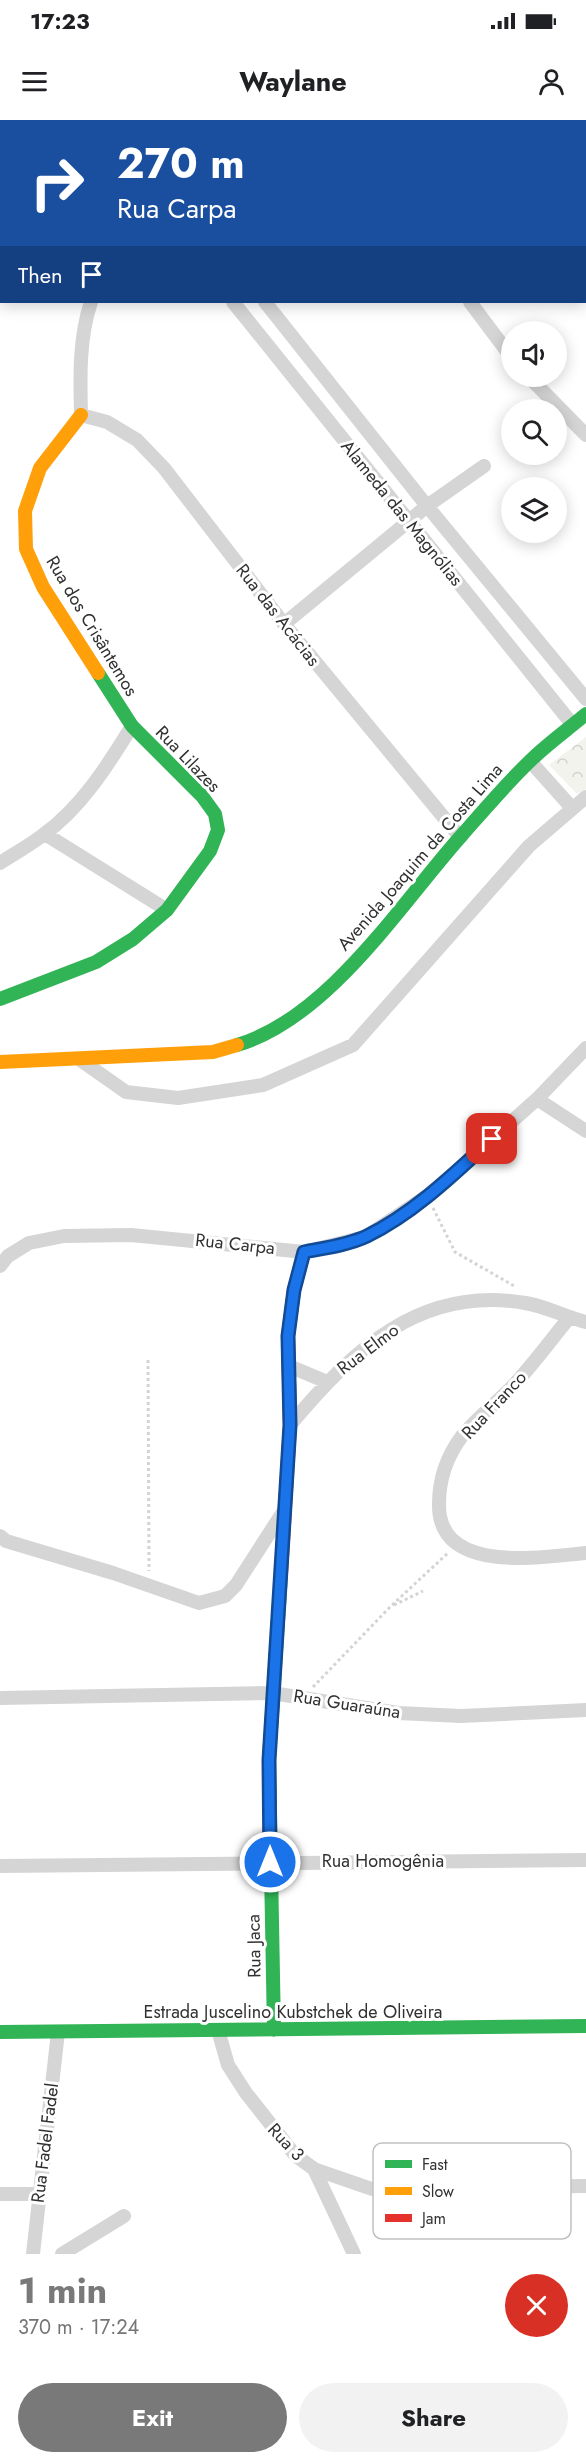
<!DOCTYPE html>
<html lang="en">
<head>
<meta charset="utf-8">
<style>
	body { margin:0; font-family:Jost,sans-serif; background:#f2f2f2; color:#202124; height:100vh; display:flex; flex-direction:column; font-size:22px; white-space:nowrap }
	* { box-sizing:border-box; margin:0 }
	p { font-size:20px; color:#757577 }
	.icon { flex:none; width:33px; height:33px; fill:none; stroke:currentColor; stroke-width:2; stroke-linecap:round; stroke-linejoin:round }
	.map { position:relative; height:2134px; overflow:hidden }
	.drawer { display:flex; flex-direction:column; background:#fff; flex:1 }
	.drawer>* { flex:none }
	.banner { position:absolute; left:0px; top:0px; width:586px; height:183px; box-shadow:0 3px 15px #0003; background:#1a4fa0; color:#fff; overflow:hidden }
	.controls { position:absolute; left:501px; top:201px; display:grid; gap:12px }
	.controls a { display:grid; place-items:center; width:66px; height:66px; border-radius:50%; background:#fff; box-shadow:0 3px 15px #0003; font-size:30px }
	.pin { position:absolute; display:grid; place-items:center; width:51px; height:51px; color:#fff; margin:-26px; border-radius:12px; box-shadow:0 3px 9px #0006 }
	.me { position:absolute; width:66px; margin:-33px; rotate:0deg; stroke-linejoin:round; filter:drop-shadow(0 0 4px #0008) }
	.turn { display:flex; align-items:center; gap:21px; height:126px; padding:0 18px; font-size:27px }
	.turn .icon { width:78px; height:78px; stroke-width:2.5 }
	.turn b { display:block; font-size:42px; line-height:51px }
	.then { display:flex; align-items:center; height:57px; padding:0 18px; background:#0003; gap:12px; font-size:22px }
	.round { display:grid; place-items:center; flex:none; width:63px; height:63px; border-radius:32px; background:#f2f2f2 }
	.summary { display:flex; align-items:center; justify-content:space-between; height:102px; padding:0 18px }
	h1 { font-size:36px; font-weight:700; line-height:45px; color:#797979 }
	.primary-button { display:flex; gap:12px; margin-top:auto; padding:12px 18px }
	.primary-button a { flex:1; height:69px; border-radius:36px; background:#797979; color:#fff; font-size:24px; font-weight:700; line-height:69px; text-align:center }
	.primary-button a+a { background:#f2f2f2; color:#202124 }
	.status { display:flex; justify-content:space-between; align-items:center; height:42px; padding:0 30px; background:#fff; direction:ltr }
	.status svg { height:16px; fill:currentColor }
	header { display:flex; justify-content:space-between; align-items:center; height:78px; padding:0 18px; background:#fff; font-size:27px; font-weight:700 }
	.map>svg:first-child { display:block }
	.park { fill:url(#park-crowns) }
	.lines { fill:none; stroke-linecap:round; stroke-linejoin:round }
	.path { stroke:#d4d4d4; stroke-width:3; stroke-dasharray:3 3; stroke-linecap:butt }
	.street { stroke:#d5d5d5; stroke-width:14 }
	.fast { stroke:#30b455; stroke-width:14 }
	.slow { stroke:#ff9f0a; stroke-width:14 }
	.jam { stroke:#e5322d; stroke-width:14 }
	.route-casing { stroke:#114b97; stroke-width:15 }
	.route { stroke:#1a73e8; stroke-width:10 }
	.labels { text-anchor:middle; stroke-width:6; stroke-linejoin:round; paint-order:stroke }
	.street-label { font-size:18px; fill:#313131; stroke:#fff }
	.key { fill:#fff; stroke:#c1c1c1; stroke-width:1.5 }
	.key-label { font-size:16px; fill:#313131 }
</style>
</head>
<body>
<div class="status"><b>17:23</b><svg viewBox="0 0 49 12"><path d="M0 12V9h3v3zM5 12V6h3v6zM10 12V3h3v9zM15 12V0h3v12zM26 1h20v11H26zM47 4h2v5h-2z"/></svg></div>
<header><svg class="icon" aria-label="menu" viewBox="0 0 24 24"><path d="M4 6h16M4 12h16M4 18h16"/></svg>Waylane<svg class="icon" aria-label="person" viewBox="0 0 24 24"><circle cx="12" cy="8" r="4"/><path d="M4 21q1-7 8-7t8 7"/></svg></header>
<div class="map">
<svg width="586" height="2134" viewBox="0 0 586 2134">
	<defs>
		<pattern id="park-crowns" width="20" height="18" patternUnits="userSpaceOnUse" patternTransform="scale(1.5)"><rect width="20" height="18" fill="#f1f3ec"/><path d="M2 6a3 3 0 1 1 6 0M12 15a3 3 0 1 1 6 0" fill="none" stroke="#cfd1cb"/></pattern>
	</defs>
	<rect width="100%" height="100%" fill="#fff"/>
	<path class="park" d="M586 617V669L577 674 549 645Z"/>
	<g class="lines">
		<path class="path" d="M433 1088 455 1132 516 1167
			M148 1240 149 1451
			M394 1485 423 1471
			M313 1567 390 1487 449 1432"/>
		<path class="street" d="M297 0 301 2
			M529 0 530 2
			M163 2V0
			M585 77 586 78
			M91 182C79 217 80 258 81 295L107 302 137 320 164 348 284 504 460 717
			M233 182 572 604
			M265 182 427 386 586 579
			M470 182 512 238
			M528 256 586 315
			M284 504 427 386 484 346
			M530 641 572 688
			M45 714 167 790
			M0 743C14 734 30 725 43 715 81 688 108 645 132 606
			M79 939 126 972 178 978 263 965 353 925 529 726 586 677
			M537 979 586 1011
			M0 1146 8 1136 29 1123 64 1116 131 1115 304 1132 365 1117 427 1076 462 1046 537 979 586 928
			M569 1198C550 1221 532 1246 511 1268 495 1284 476 1299 462 1316 447 1336 439 1358 439 1384 438 1455 541 1437 586 1433
			M289 1246 327 1262
			M290 1305C352 1231 420 1165 525 1183 545 1186 566 1197 586 1202
			M0 1416 6 1421 113 1453 199 1483 225 1476 236 1465 283 1392
			M0 1578 272 1573 398 1593 461 1596 586 1590
			M0 1746 586 1740
			M218 1910 228 1945 246 1973 295 2035 314 2049 354 2134
			M314 2049 372 2069 586 2066
			M0 2074H39
			M33 2134 58 1912
			M62 2134 124 2096"/>
		<path class="fast" d="M0 879 96 842 133 819 167 790 210 731 218 710 215 694 202 676 132 606 98 553
			M237 925C329 898 401 783 462 715 484 690 506 664 530 641 547 624 567 610 586 594
			M274 1910 269 1640 281 1454
			M0 1912 586 1906"/>
		<path class="slow" d="M81 295 40 348 25 391 26 429 43 467 98 553
			M0 942 213 932 237 925"/>
		<path class="jam" d="M281 1454 290 1305 288 1216 294 1170 304 1132"/>
	</g>
	<g class="lines">
		<g class="route-casing">
			<path id="route" d="M270 1742 269 1640 290 1305 288 1216 294 1170 304 1132C324 1128 348 1125 367 1116 414 1093 454 1054 492 1019"/>
		</g>
		<use href="#route" class="route"/>
	</g>
	<g class="labels">
		<g class="street-label">
			<text transform="translate(402 393) rotate(51)" y="6">Alameda das Magnólias</text>
			<text transform="translate(278 495) rotate(52)" y="6">Rua das Acácias</text>
			<text transform="translate(92 506) rotate(59)" y="6">Rua dos Crisântemos</text>
			<text transform="translate(188 639) rotate(46)" y="6">Rua Lilazes</text>
			<text transform="translate(420 737) rotate(-49)" y="6">Avenida Joaquim da Costa Lima</text>
			<text transform="translate(235 1124) rotate(6)" y="6">Rua Carpa</text>
			<text transform="translate(368 1229) rotate(-37)" y="6">Rua Elmo</text>
			<text transform="translate(494 1285) rotate(-47)" y="6">Rua Franco</text>
			<text transform="translate(347 1584) rotate(9)" y="6">Rua Guaraúna</text>
			<text x="383" y="1747">Rua Homogênia</text>
			<text transform="translate(254 1826) rotate(-91)" y="6">Rua Jaca</text>
			<text x="293" y="1898">Estrada Juscelino Kubstchek de Oliveira</text>
			<text transform="translate(286 2022) rotate(47)" y="6">Rua 3</text>
			<text transform="translate(45 2023) rotate(-83)" y="6">Rua Fadel Fadel</text>
		</g>
	</g>
	<rect x="373" y="2023" width="198" height="96" rx="9" class="key"/>
	<rect x="385" y="2040" width="27" height="8" fill="#30b455"/>
	<rect x="385" y="2067" width="27" height="8" fill="#ff9f0a"/>
	<rect x="385" y="2094" width="27" height="8" fill="#e5322d"/>
	<g class="key-label">
		<text x="422" y="2050">Fast</text>
		<text x="422" y="2077">Slow</text>
		<text x="422" y="2104">Jam</text>
	</g>
</svg>
<div class="controls">
<a><svg class="icon" aria-label="sound" viewBox="0 0 24 24"><path d="M4 9h4l5-4v14l-5-4H4zM17 9q2 3 0 6"/></svg></a>
<a><svg class="icon" aria-label="search" viewBox="0 0 24 24"><circle cx="10" cy="10" r="6"/><path d="M15 15l6 6"/></svg></a>
<a><svg class="icon" aria-label="layers" viewBox="0 0 24 24"><path d="M12 4l9 5-9 5-9-5zM3 14l9 5 9-5"/></svg></a>
</div>
<div class="pin" style="left:492px;top:1019px;background:#d93025"><svg class="icon" aria-label="arrive" viewBox="0 0 24 24"><path d="M6 21V4h12l-3 4 3 4H6"/></svg></div>
<svg class="me" style="left:270px;top:1742px" viewBox="-20 -20 40 40"><circle r="17" fill="#1a73e8" stroke="#fff" stroke-width="3"/><path d="M0-11L8 9 0 5-8 9z" fill="#fff"/></svg>
<div class="banner">
<div class="turn"><svg class="icon" aria-label="right" viewBox="0 0 24 24"><path d="M7 20v-9h11M14 6l5 5-5 5"/></svg><div><b>270 m</b>Rua Carpa</div></div>
<div class="then">Then<svg class="icon" aria-label="arrive" viewBox="0 0 24 24"><path d="M6 21V4h12l-3 4 3 4H6"/></svg></div>
</div>
</div>
<section class="drawer">
<div class="summary"><div><h1>1 min</h1><p>370 m · 17:24</p></div><a class="round" style="background:#d93025;color:#fff"><svg class="icon" aria-label="close" viewBox="0 0 24 24"><path d="M6 6l12 12M18 6L6 18"/></svg></a></div>
<div class="primary-button"><a>Exit</a><a>Share</a></div>
</section>
</body>
</html>
